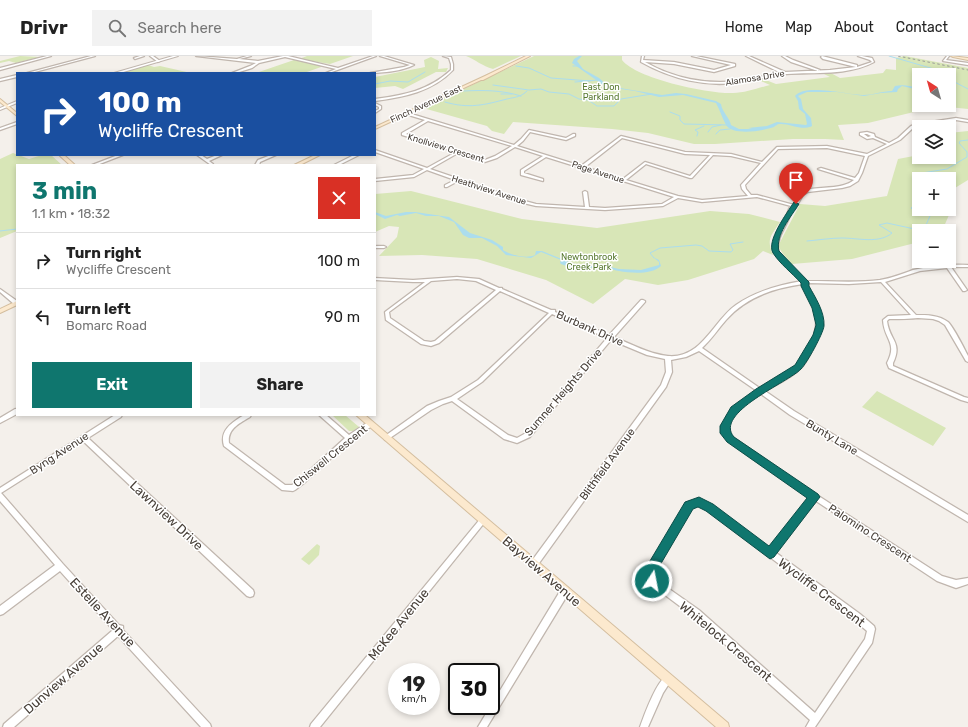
<!DOCTYPE html>
<html lang="en">
<head>
<meta charset="utf-8">
<style>
	body { margin:0; font-family:Rubik,sans-serif; background:#f2f2f2; color:#222; height:100vh; display:flex; flex-direction:column; font-size:15px; white-space:nowrap }
	* { box-sizing:border-box; margin:0 }
	p { font-size:13px; color:#767676 }
	.icon { flex:none; width:22px; height:22px; fill:none; stroke:currentColor; stroke-width:2; stroke-linecap:round; stroke-linejoin:round }
	.map { position:relative; flex:1; overflow:hidden }
	.sheet { position:absolute; left:16px; top:108px; width:360px; height:252px; display:flex; flex-direction:column; background:#fff; border-radius:0px; box-shadow:0 2px 6px #0003 }
	.sheet>* { flex:none }
	.guide { position:absolute; left:16px; top:16px; width:360px; height:84px; border-radius:0px; box-shadow:0 2px 6px #0003; background:#1a4fa0; color:#fff; overflow:hidden }
	.needle { width:26px; rotate:323deg }
	.fabs { position:absolute; left:912px; top:12px; display:grid; gap:8px }
	.fabs a { display:grid; place-items:center; width:44px; height:44px; border-radius:0px; background:#fff; box-shadow:0 2px 6px #0003; font-size:20px }
	.speed { position:absolute; left:388px; top:607px; display:flex; gap:8px; font-size:20px; font-weight:700; text-align:center }
	.speed>* { display:grid; place-content:center; width:52px; height:52px; border-radius:50%; background:#fff; box-shadow:0 2px 6px #0003; line-height:1 }
	.speed small { font-size:10px; font-weight:400 }
	.speed .limit { border:2px solid #111; border-radius:6px; background:#fff; color:#111 }
	.pin { position:absolute; display:grid; place-items:center; width:34px; height:34px; color:#fff; margin:-41px -17px; border-radius:50% 50% 50% 0; rotate:-45deg; box-shadow:0 0 4px #0007 }
	.pin .icon { rotate:45deg }
	.me { position:absolute; width:44px; margin:-22px; rotate:11deg; stroke-linejoin:round; filter:drop-shadow(0 0 3px #0008) }
	.turn { display:flex; align-items:center; gap:14px; height:84px; padding:0 16px; font-size:18px }
	.turn .icon { width:52px; height:52px; stroke-width:2.5 }
	.turn b { display:block; font-size:28px; line-height:34px }
	.round { display:grid; place-items:center; flex:none; width:42px; height:42px; border-radius:0px; background:#f2f2f2 }
	.overview { display:flex; align-items:center; justify-content:space-between; height:68px; padding:0 16px }
	h1 { font-size:24px; font-weight:700; line-height:30px; color:#0f766e }
	.action { display:flex; gap:8px; margin-top:auto; padding:8px 16px }
	.action a { flex:1; height:46px; border-radius:0px; background:#0f766e; color:#fff; font-size:16px; font-weight:700; line-height:46px; text-align:center }
	.action a+a { background:#f2f2f2; color:#222 }
	ul { padding:0; list-style:none }
	li { display:flex; align-items:center; gap:12px; height:56px; padding:0 16px; border-top:1px solid #e0e0e0 }
	li div { flex:1 }
	li b { display:block; font-size:15px }
	li em { font-style:normal }
	header { display:flex; align-items:center; gap:24px; box-sizing:border-box; height:56px; padding:0 20px; background:#fff; border-bottom:1px solid #e0e0e0 }
	header strong { font-size:19px }
	nav { display:flex; gap:22px; margin-inline-start:auto; font-size:14px }
	.search { width:280px; height:36px; background:#f2f2f2; display:flex; align-items:center; gap:10px; box-sizing:border-box; padding:0 14px; border-radius:0px; color:#767676; font-size:15px }
	.map>svg:first-child { display:block }
	.green { fill:#d8e6b7; fill-rule:evenodd }
	.water { fill:#acdded }
	.lines { fill:none; stroke-linecap:round; stroke-linejoin:round }
	.stream { stroke:#acdded; stroke-width:1 }
	.minor-casing { stroke:#c0b6ae; stroke-width:2.5 }
	.tertiary-casing { stroke:#c0b6ae; stroke-width:2 }
	.secondary-casing { stroke:#d4be9f; stroke-width:2 }
	.minor { fill:#fff; fill-rule:evenodd }
	.tertiary { fill:#fff; fill-rule:evenodd }
	.secondary { fill:#fce9ce; fill-rule:evenodd }
	.rail { stroke:#999; stroke-width:1; stroke-dasharray:2.5 2.5; stroke-linecap:butt }
	.route { fill:#0f766e; stroke:#0a4d48 }
	.labels { text-anchor:middle; stroke-width:3; stroke-linejoin:round; paint-order:stroke }
	.far-street-label { font-size:9px; fill:#484039; stroke:#fff }
	.far-park-label { font-size:9px; fill:#56782f; stroke:#fff }
	.street-label { font-size:11px; fill:#484039; stroke:#fff }
	.near-street-label { font-size:13px; fill:#484039; stroke:#fff }
</style>
</head>
<body>
<header>
<strong>Drivr</strong>
<div class="search"><svg class="icon" aria-label="search" viewBox="0 0 24 24"><circle cx="10" cy="10" r="6"/><path d="M15 15l6 6"/></svg>Search here</div>
<nav><a>Home</a><a>Map</a><a>About</a><a>Contact</a></nav>
</header>
<div class="map">
<svg width="968" height="671" viewBox="0 0 968 671">
	<rect width="100%" height="100%" fill="#f4f0eb"/>
	<path class="green" d="M20 0 40 1 16 7 9 5 0 7V5Z
		M307 0H353L330 8 299 3Z
		M466 0H521L493 13C482 10 476 4 466 0Z
		M534 0H622V4C637 23 709 38 733 37 745 37 758 32 770 29L756 23 761 22 776 28 830 21 822 17 829 16 840 22 883 17 886 13 896 14V2L905 0 968 12V53L939 50 868 67 838 69 844 84 825 83H793L715 88H694L648 77 612 73 513 66 504 78 492 75 487 70 423 52ZM919 19H949V49H919Z
		M431 1 439 5 438 13 448 12 446 16H436L403 33 395 30 375 32V21L425 11 424 4Z
		M294 4 324 10 304 17H256Z
		M148 9 154 11 160 10 191 17H120Z
		M968 75V124L950 135 949 159 942 175H919V186L852 203 792 208 783 198 778 190 800 148 825 150 887 140 898 103 919 99V101H949V77ZM919 123H949V153H919Z
		M13 97 29 103 42 99H51L62 109H17V175L0 182V103Z
		M411 135 522 163 597 172 710 155 749 158 780 166C771 180 766 183 773 199L763 195 754 203 688 224 658 229 625 223 593 248 546 224 477 203 422 199 379 200 397 181 399 171 389 170 375 176V138Z
		M877 335 946 372 933 390 862 351Z
		M332 359H345L359 371 353 375H349Z
		M317 488 320 490 319 499 309 509 301 503Z"/>
	<path class="water" d="M579 0H582L577 5 583 13 599 22 608 30 662 39 676 37 686 38 716 45 721 48C722 56 730 62 731 69L739 73H752L748 72 767 70 777 66 806 69 807 68 805 58 799 53 798 45 795 40C804 27 849 39 864 39 873 39 882 35 892 35L895 30C903 28 911 30 919 32V34L902 30 898 33 897 36 881 37 864 40 837 36H807L798 40 801 43 803 53 811 62 812 70 810 71C800 74 789 67 779 68 778 68 775 70 774 71 763 75 733 80 726 69 722 62 720 54 716 47L683 39 659 41 635 35 606 31 572 7 574 3Z
		M375 156 386 160 406 156H415L449 161 470 177 492 184 503 191V194C510 199 527 203 535 199L536 195H542L579 210 602 209 619 213 641 214 659 209V206L653 201 659 204 661 210C651 219 631 217 619 215 615 215 611 212 607 212 591 210 576 215 561 208L560 207 561 204 541 196 531 202 506 199 497 190 482 182H469L463 179 454 166 439 160H426L416 157 400 160 397 159 385 163 375 158Z"/>
	<g class="lines">
		<path class="stream" d="M889 0 934 13 943 19
			M516 10 529 12 551 22 590 25
			M573 10H579
			M949 23 968 33
			M575 26 598 24
			M375 28 390 25 408 26 425 16
			M493 29 529 34 541 33 549 36 569 38 579 43 588 44 597 50H614L621 43 652 38
			M585 29 583 30 602 28
			M464 35C483 34 502 34 521 40
			M501 38H512
			M445 46C469 53 484 49 507 43 516 41 521 41 527 35
			M670 56 680 60V64L684 68 728 69
			M708 76 712 71 721 69
			M716 78 720 74 730 73
			M697 80 698 76 695 74 704 70
			M919 131 913 123 914 120 922 117 947 113 967 101V96L959 87 960 85 968 84
			M0 175 17 173
			M807 185C819 184 831 182 842 182 858 182 879 188 892 177L879 169 887 167 919 174 926 169 930 160 911 152 919 148
			M654 202 650 197 660 192 696 189 702 190 709 195 731 196 733 194 730 188 743 186"/>
		<g class="minor-casing">
			<path id="minor" d="M47 0H51L0 14V12Z
				M91 0H95L31 17H27Z
				M140 0H144L135 3 134 2Z
				M150 0H153L160 5 158 6Z
				M196 0 237 3 247 0H251L239 3 258 5 283 0H288L338 12 373 0H376L329 17H326L336 13 285 1 259 7 252 12 236 17H232L250 10 256 7Z
				M380 0H384L414 9C402 15 383 17 370 17L404 11 410 9Z
				M443 0 451 1 453 8V14C432 36 404 41 375 45V43C404 39 428 35 451 14V8L449 2Z
				M642 0H644L643 4 674 6 714 14 731 9 692 0H696L735 8V10L714 16 674 8 645 6C673 22 706 29 738 25 753 23 767 19 781 17L746 0H749L785 16 830 14 856 11 823 3 821 1 822 0 857 9V11L872 6 870 4 858 0H862L872 2 874 6C848 20 815 16 787 18 771 19 757 24 741 26 707 32 671 23 641 6Z
				M782 0H785L793 4 820 14 818 15 791 6Z
				M947 0H949L946 4 968 7V9L943 5Z
				M17 19V21L0 25V23Z
				M375 47 381 50V53L375 57V55L379 53V51L375 49Z
				M405 56 514 89 521 83 529 74 566 82 573 78H575V80L566 84 530 76 523 85 517 90 581 110 621 80 685 96 731 98 762 106 777 91 827 90 867 98 887 88 873 82 867 83 860 79V77L867 76 874 78 875 81 889 87 898 82 911 70 917 68 956 62 968 64V66L956 64 919 70 913 72 900 84 868 100 862 117 858 125 850 130 842 132 808 136 803 139 795 153H792C789 169 776 179 778 196L806 225C831 225 856 227 880 224 892 222 902 218 913 214 931 210 950 208 968 209V211H951L967 234 965 235H963L947 212 920 215 885 226 916 259C927 259 939 259 948 266 953 271 964 292 968 300V306L966 305 945 269 939 265 933 263 918 262C910 263 898 263 889 263L887 265C889 284 903 286 893 307V310L964 341 968 342V346L961 344 889 312 887 307C898 286 884 284 883 264L888 260 911 259 881 226 849 228 807 227V230C822 256 827 266 813 293 809 300 806 307 801 312 792 322 777 328 765 335L794 355 968 459V466L790 359 761 338C751 344 727 359 728 373 729 375 731 379 732 381L817 439 942 520 956 524 968 522V528L956 532 937 525 816 445 775 496 860 558 874 570 875 573 872 587 815 671H806L810 664 693 560 649 527 646 515 687 447C700 442 699 443 711 450L769 492 811 442 728 385 727 383 723 372 727 360 735 350 757 335 699 295 686 301 671 304 672 316 666 331 537 510 534 511 531 510 530 508 531 506 661 329 666 316 665 303 647 299 611 284 530 381 517 387 504 383 452 345 443 348 431 354 387 384H385L384 382 385 380 427 350 439 345 451 341 478 324 549 257 500 235 439 287 431 290 421 288 386 264 385 256 425 226H413L375 224V222L413 224 457 221 479 223 499 232H502V233L551 254H555V256L609 279 641 244H643L645 245V246L614 281C631 288 649 298 668 300 702 303 713 265 736 249 756 235 778 229 802 225L774 196C773 181 780 174 786 162 788 157 787 154 791 150L757 141 702 146 678 142 663 150 605 154 536 150 519 146 458 125 447 131H445V129L455 124 427 114 414 121 375 125V123L413 119 424 113 375 96V94L427 112 456 96 402 79V77L425 64 405 58ZM428 65 512 90 495 100 485 104 406 78ZM864 78H867L871 80 868 81ZM622 82 685 98 710 99 690 120 645 106 623 123 585 111ZM515 91 543 100 521 114V119L543 125V123L524 117V115L546 101 674 141 662 148 605 152 589 151 587 136 585 135 583 136 585 151 536 148 521 144 430 113 458 97 485 106 497 102ZM827 92 865 100 859 117 855 122 821 112 818 113 854 124C841 134 821 130 806 134L801 137 794 149 757 139H751L746 133 745 129 778 93ZM713 99 731 100 761 107 741 129 742 133 748 140 702 144 678 140 626 124 646 108 690 122H692ZM457 223 476 225 496 234 435 285 431 286 424 285 390 262 389 256 431 225ZM803 228V230C816 254 822 265 809 291 806 297 802 304 797 309 788 319 773 325 761 333L702 292C711 284 718 273 726 264 746 241 774 232 803 228ZM552 258 607 282 526 377 517 382 508 379 457 343 482 326ZM698 449 707 454 854 564 867 575 865 583 815 657 699 554 655 523 654 515 691 451Z
				M17 66V68L0 74V72Z
				M118 99H123L97 109H92Z
				M197 99H201L207 103 217 99H222L209 105 213 108 211 109Z
				M271 99H276L260 106 259 109H255L258 104Z
				M354 99H359L339 109H334Z
				M375 190H384L386 191 384 192H375Z
				M0 233 17 245V248H14L0 236Z
				M15 353H17V358L0 367V362Z
				M115 359H122L121 361 88 382 253 534 254 537 253 540 250 541 247 540 83 385 1 437 2 438 63 508 119 569 123 570V574L210 668 211 671H201L118 580 14 671H3L4 668 113 574 60 515 3 558 0 559V550L55 509 0 445V432Z
				M244 359H251L250 361C240 367 227 373 229 387L285 429H292L300 423 345 382 319 359H326L349 379 368 366H372L373 368 372 370 351 384 304 427 295 434 293 435 282 434 224 390C219 374 233 366 244 359Z
				M483 461 485 462 486 464 485 466 320 671H310L311 668 481 462Z
				M565 531 568 532 569 535 568 538 487 671H478L562 532Z
				M668 619 671 620 672 623 663 637 648 671H640C644 660 657 623 668 619Z"/>
		</g>
		<g class="tertiary-casing">
			<path id="tertiary" d="M173 0H178L120 17H114Z
				M17 45V47L0 54V52Z"/>
		</g>
		<g class="secondary-casing">
			<path id="secondary" d="M526 0H530L483 24H481L375 73V71L485 20Z
				M951 0 968 2V4L953 1Z
				M0 43 17 57V60L0 46Z
				M59 99H64L75 109H70Z
				M315 99H320L300 109H294Z
				M17 245V249L0 257V253Z
				M356 359H365L728 667 729 671H716Z"/>
		</g>
		<use href="#minor" class="minor"/>
		<use href="#tertiary" class="tertiary"/>
		<use href="#secondary" class="secondary"/>
		<path class="rail" d="M898 0 968 14"/>
	</g>
	<path class="route" d="M794 146 799 148C791 161 775 179 779 195L809 226V230C815 241 825 256 824 270 823 278 807 307 801 313 789 326 713 357 734 381L818 438 820 441 774 501 770 503 706 455 698 451 693 453 656 516 658 525 656 529 652 530 648 529 644 515 685 446 699 441 713 448 769 490 807 442 727 386 720 377V370L731 351 756 333 795 309 813 279 816 269 812 252 801 230V227C792 217 780 208 773 197 766 185 787 157 794 146Z"/>
	<g class="labels">
		<g class="far-street-label">
			<text transform="translate(755 22) rotate(-9)" y="3">Alamosa Drive</text>
			<text transform="translate(426 48) rotate(-25)" y="3">Finch Avenue East</text>
			<text transform="translate(446 92) rotate(17)" y="3">Knollview Crescent</text>
			<text transform="translate(598 116) rotate(18)" y="3">Page Avenue</text>
			<text transform="translate(489 134) rotate(18)" y="3">Heathview Avenue</text>
		</g>
		<g class="far-park-label">
			<text x="601" y="34">East Don<tspan x="601" dy="10">Parkland</tspan></text>
			<text x="589" y="204">Newtonbrook<tspan x="589" dy="10">Creek Park</tspan></text>
		</g>
		<g class="street-label">
			<text transform="translate(590 272) rotate(24)" y="4">Burbank Drive</text>
			<text transform="translate(563 336) rotate(-49)" y="4">Sumner Heights Drive</text>
			<text transform="translate(832 381) rotate(31)" y="4">Bunty Lane</text>
			<text transform="translate(59 397) rotate(-33)" y="4">Byng Avenue</text>
			<text transform="translate(330 400) rotate(-39)" y="4">Chiswell Crescent</text>
			<text transform="translate(607 408) rotate(-54)" y="4">Blithfield Avenue</text>
			<text transform="translate(870 477) rotate(33)" y="4">Palomino Crescent</text>
		</g>
		<g class="near-street-label">
			<text transform="translate(167 459) rotate(43)" y="5">Lawnview Drive</text>
			<text transform="translate(542 515) rotate(41)" y="5">Bayview Avenue</text>
			<text transform="translate(822 536) rotate(37)" y="5">Wycliffe Crescent</text>
			<text transform="translate(103 556) rotate(47)" y="5">Estelle Avenue</text>
			<text transform="translate(398 568) rotate(-51)" y="5">McKee Avenue</text>
			<text transform="translate(726 585) rotate(40)" y="5">Whitelock Crescent</text>
			<text transform="translate(63 622) rotate(-41)" y="5">Dunview Avenue</text>
		</g>
	</g>
</svg>
<div class="fabs">
<a><svg class="needle" viewBox="-14 -14 28 28"><path d="M0-13l5 13h-10z" fill="#e53935"/><path d="M0 13l5-13h-10z" fill="#767676"/></svg></a>
<a><svg class="icon" aria-label="layers" viewBox="0 0 24 24"><path d="M12 4l9 5-9 5-9-5zM3 14l9 5 9-5"/></svg></a>
<a>+</a>
<a>−</a>
</div>
<div class="speed"><div>19<small>km/h</small></div><div class="limit">30</div></div>
<div class="pin" style="left:796px;top:148px;background:#d93025"><svg class="icon" aria-label="arrive" viewBox="0 0 24 24"><path d="M6 21V4h12l-3 4 3 4H6"/></svg></div>
<svg class="me" style="left:652px;top:525px" viewBox="-20 -20 40 40"><circle r="17" fill="#0f766e" stroke="#fff" stroke-width="3"/><path d="M0-11L8 9 0 5-8 9z" fill="#fff"/></svg>
<div class="guide">
<div class="turn"><svg class="icon" aria-label="right" viewBox="0 0 24 24"><path d="M7 20v-9h11M14 6l5 5-5 5"/></svg><div><b>100 m</b>Wycliffe Crescent</div></div>
</div>
<section class="sheet">
<div class="overview"><div><h1>3 min</h1><p>1.1 km · 18:32</p></div><a class="round" style="background:#d93025;color:#fff"><svg class="icon" aria-label="close" viewBox="0 0 24 24"><path d="M6 6l12 12M18 6L6 18"/></svg></a></div>
<ul>
<li><svg class="icon" aria-label="right" viewBox="0 0 24 24"><path d="M7 20v-9h11M14 6l5 5-5 5"/></svg><div><b>Turn right</b><p>Wycliffe Crescent</p></div><em>100 m</em></li>
<li><svg class="icon" aria-label="left" viewBox="0 0 24 24"><path d="M17 20v-9H6M10 6l-5 5 5 5"/></svg><div><b>Turn left</b><p>Bomarc Road</p></div><em>90 m</em></li>
</ul>
<div class="action"><a>Exit</a><a>Share</a></div>
</section>
</div>
</body>
</html>
